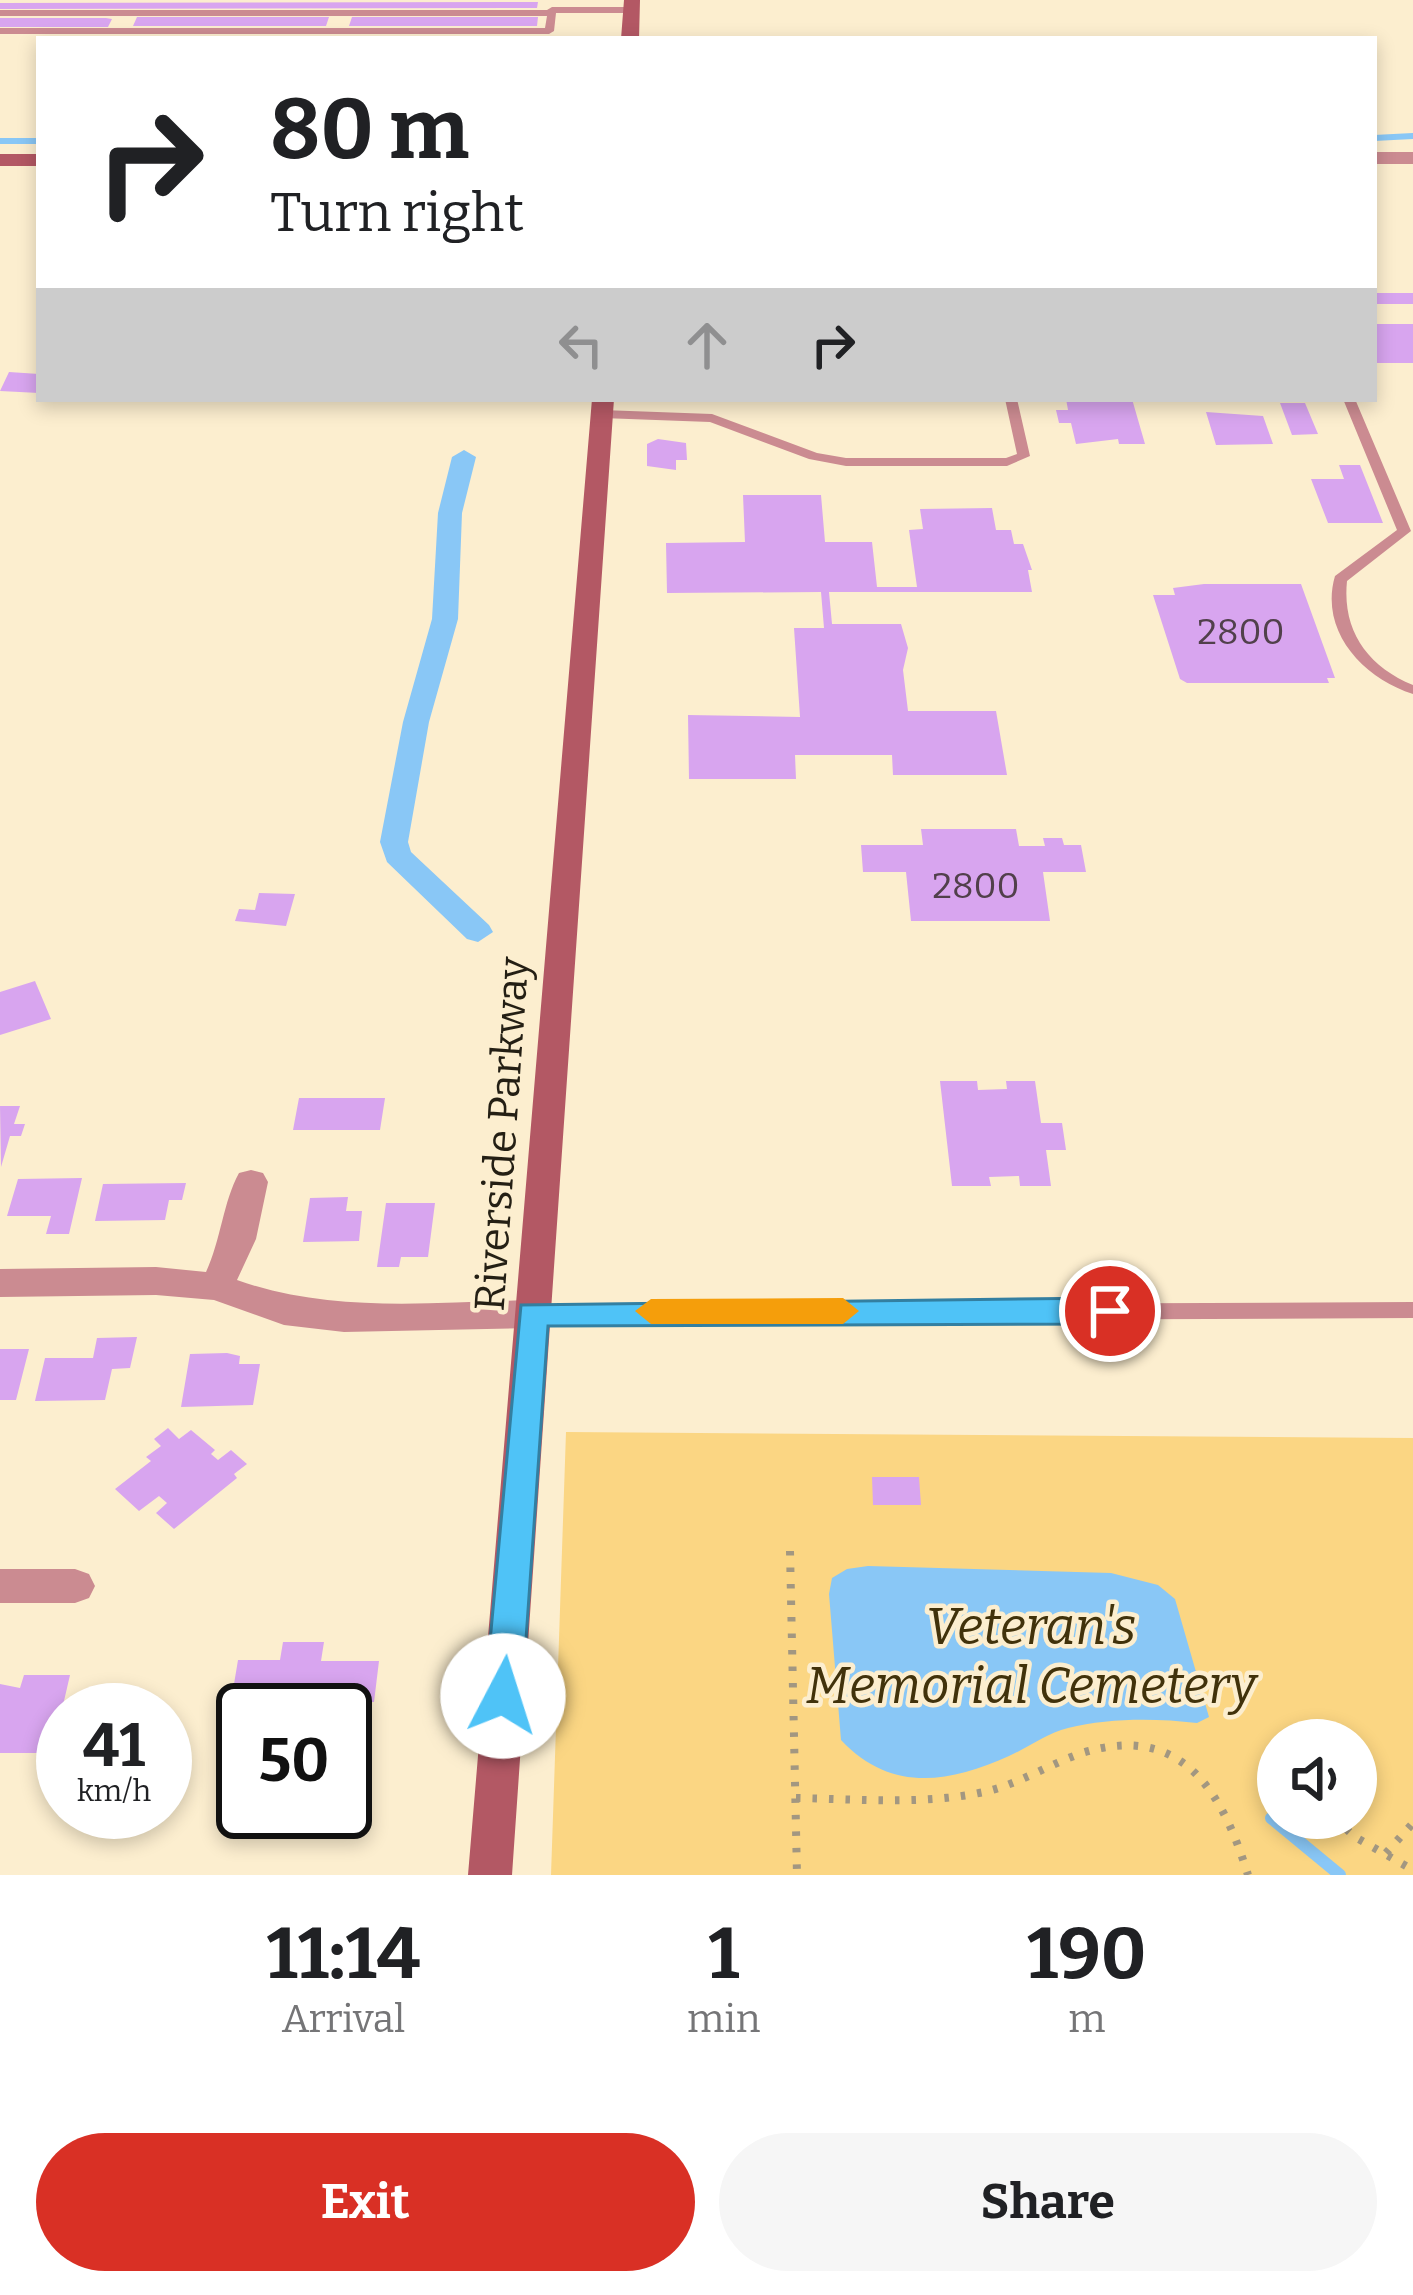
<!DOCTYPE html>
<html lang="en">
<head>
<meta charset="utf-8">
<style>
	body { margin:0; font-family:Bitter,serif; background:#f6f6f6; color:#202124; height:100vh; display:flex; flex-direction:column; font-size:45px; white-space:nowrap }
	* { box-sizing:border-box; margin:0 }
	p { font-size:39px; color:#757577 }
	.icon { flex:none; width:66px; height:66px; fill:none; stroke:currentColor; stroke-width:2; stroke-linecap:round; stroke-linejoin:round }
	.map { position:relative; height:1875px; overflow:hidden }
	.panel { display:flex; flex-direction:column; background:#fff; flex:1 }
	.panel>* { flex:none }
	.guide { position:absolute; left:36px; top:36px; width:1341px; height:366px; border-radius:0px; box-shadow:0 6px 18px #0003; background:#fff; color:#202124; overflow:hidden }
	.controls { position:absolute; left:1257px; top:1719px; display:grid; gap:24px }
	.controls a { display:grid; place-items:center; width:120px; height:120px; border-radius:50%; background:#fff; box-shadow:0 6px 18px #0003; font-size:60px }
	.speed { position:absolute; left:36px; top:1683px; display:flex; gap:24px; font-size:60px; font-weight:700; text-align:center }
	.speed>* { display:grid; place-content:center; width:156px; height:156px; border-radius:50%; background:#fff; box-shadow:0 6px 18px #0003; line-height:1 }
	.speed small { font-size:30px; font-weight:400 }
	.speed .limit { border:6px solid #111; border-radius:18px; background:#fff; color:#111 }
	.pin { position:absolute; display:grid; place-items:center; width:102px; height:102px; color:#fff; margin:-51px; border:6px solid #fff; border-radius:50%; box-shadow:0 3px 12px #0007 }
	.me { position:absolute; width:132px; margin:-66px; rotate:5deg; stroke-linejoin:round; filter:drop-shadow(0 0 9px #0008) }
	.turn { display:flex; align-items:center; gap:42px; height:252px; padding:0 36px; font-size:54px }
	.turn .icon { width:156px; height:156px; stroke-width:2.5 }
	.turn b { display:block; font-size:84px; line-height:102px }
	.lanes { display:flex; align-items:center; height:114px; padding:0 36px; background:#0003; justify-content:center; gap:60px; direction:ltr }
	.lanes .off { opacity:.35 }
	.eta { display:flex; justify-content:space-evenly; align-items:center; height:204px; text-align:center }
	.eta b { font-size:72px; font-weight:700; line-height:84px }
	.cta { display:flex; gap:24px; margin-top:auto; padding:24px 36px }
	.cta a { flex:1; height:138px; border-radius:72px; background:#d93025; color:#fff; font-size:48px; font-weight:700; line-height:138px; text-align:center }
	.cta a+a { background:#f6f6f6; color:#202124 }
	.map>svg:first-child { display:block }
	.green { fill:#fbd683; fill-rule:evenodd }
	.water { fill:#89c7f6 }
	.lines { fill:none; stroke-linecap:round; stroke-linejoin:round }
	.stream-far1 { stroke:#89c7f6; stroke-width:6 }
	.stream { stroke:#89c7f6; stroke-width:12 }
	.canal { fill:#89c7f6; fill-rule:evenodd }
	.building { fill:#d8a5ef }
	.path { stroke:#a29781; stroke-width:8; stroke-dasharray:4.5 12; stroke-linecap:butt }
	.lane { fill:#cb8b91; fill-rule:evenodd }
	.street { fill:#cb8b91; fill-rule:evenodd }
	.secondary { fill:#b35864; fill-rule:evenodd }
	.route { fill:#4fc3f7; stroke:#337fa1; stroke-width:3 }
	.slow { fill:#f59e0b }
	.labels { text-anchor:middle; stroke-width:9; stroke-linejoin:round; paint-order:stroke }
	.number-label { font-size:36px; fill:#51404b }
	.street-label { font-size:42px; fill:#241f14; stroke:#fceecf }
	.near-park-label { font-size:51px; font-style:italic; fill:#41320b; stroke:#fceecf }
</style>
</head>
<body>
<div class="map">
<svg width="1413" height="1875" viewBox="0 0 1413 1875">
	<rect width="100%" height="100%" fill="#fceecf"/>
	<path class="green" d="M566 1432 1413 1438V1875H551ZM1278 1740H1356V1818H1278Z"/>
	<path class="water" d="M868 1566 1111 1573 1158 1585 1175 1599 1209 1717 1197 1723C1155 1718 1108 1718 1068 1728 1047 1733 1029 1747 1009 1756 947 1784 890 1792 841 1740L829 1594 832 1578 847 1569Z"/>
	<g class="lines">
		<path class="stream-far1" d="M1374 138 1413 136
			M0 141H39"/>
		<path class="stream" d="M1271 1818 1340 1875"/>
		<path class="canal" d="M464 450 476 457 462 513 458 619 429 722 408 842 411 852 489 925 493 932 478 942 467 939 387 862 380 842 403 722 432 619 438 513 452 457Z"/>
	</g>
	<path class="building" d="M538 2 537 8 0 9V3Z
		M137 17H329L326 26H133Z
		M352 17H538L537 26H349Z
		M0 18H106L112 19 108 27H0Z
		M1374 293H1413V304H1374Z
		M1374 324H1413V363H1374Z
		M9 372 39 374V393L0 391Z
		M1066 399H1132L1145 444H1119L1118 439 1076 444 1071 423H1059L1056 410H1068Z
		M1280 403H1305L1318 434 1292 435Z
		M1206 412 1263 416 1273 444 1216 445Z
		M658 439 686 443 687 460H676V470L647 466V444Z
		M1339 465H1360L1383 523H1328L1311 479H1344Z
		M743 495H821L825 542H872L877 587H917L909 530 923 529 920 509 992 508 996 530H1011L1014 544H1023L1032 570H1028L1032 592H829L832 624H901L908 648 903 670 908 711H996L1007 775H893L892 755H795L796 779H689L688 715 800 717 794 628H824L821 592 667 593 666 543 745 542Z
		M1204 584H1301L1335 678H1327L1329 683H1187L1180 679 1153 595H1175L1173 588Z
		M921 829H1016L1019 846H1045L1043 838H1062L1064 845H1081L1086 872H1043L1050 921H911L906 872H863L861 845H923Z
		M259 893 295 894 286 926 235 921 239 909 255 910Z
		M35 981 51 1019 0 1035V992Z
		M940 1081H977L978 1090 1007 1089 1006 1081H1035L1041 1123H1062L1066 1150H1046L1051 1186H1020L1019 1176 989 1177 991 1186H952Z
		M299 1098H385L380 1130H293Z
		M0 1106H20L14 1124H25L21 1136H10L1 1167Z
		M82 1178 69 1234H46L51 1216H7L18 1179Z
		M186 1183 182 1200H169L165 1220 95 1221 103 1184Z
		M348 1197 346 1211H362L359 1241 303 1242 310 1198Z
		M386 1203H435L428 1257H401L399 1267H377Z
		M137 1337 130 1368 112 1369 105 1400 35 1401 45 1358H93L97 1338Z
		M0 1349H29L16 1400H0Z
		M190 1354 227 1353 240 1356 239 1364H260L253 1405 181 1407Z
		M168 1428 179 1439 191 1430 215 1450 211 1454 218 1460 231 1450 247 1464 234 1474 237 1478 174 1529 156 1513 167 1503 159 1496 139 1511 115 1489 151 1461 146 1457 161 1446 154 1439Z
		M872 1477H919L921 1505H873Z
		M283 1642H324L321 1661H379L374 1702H318L317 1710 230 1708 238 1660H280Z
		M24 1675H70L52 1753H0V1684L20 1688Z"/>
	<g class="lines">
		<path class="path" d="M790 1551 797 1875
			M796 1798C857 1799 919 1805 979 1793 1016 1786 1047 1765 1082 1753 1182 1722 1222 1791 1248 1875
			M1334 1818 1355 1837 1413 1870
			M1386 1853 1413 1823"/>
		<path class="lane" d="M552 7H632L637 10 632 13H556L554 31 549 34H0V28H545L547 16H0V10H547Z
			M1005 399H1017L1030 456 1007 466H846L809 459 710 422 602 418 596 414 602 410 712 414 817 453 846 458H1006L1017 454Z
			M1343 399H1355L1411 531 1347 581C1342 630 1367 666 1413 685V694C1363 678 1319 631 1335 576L1397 530Z
			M1413 1302V1318L533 1322 526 1319 523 1314 526 1309 533 1306Z"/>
		<path class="street" d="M1374 152H1413V164H1374Z
			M251 1170 263 1173 268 1182 256 1239 237 1280C333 1314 433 1302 533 1300L545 1304 551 1314 545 1324 533 1328 344 1332 284 1325 214 1300 156 1295 0 1297V1269L156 1267 206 1272C221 1240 223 1202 239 1173Z
			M0 1569H75L89 1574 95 1586 89 1598 75 1603H0Z"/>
		<path class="secondary" d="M624 0H640L639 39H621Z
			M0 154H39V166H0Z
			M592 399H614L512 1875H468Z"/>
	</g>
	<path class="route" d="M1110 1298 1126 1311 1110 1324 548 1326 522 1696 516 1707 503 1712 490 1707 485 1696 521 1305Z"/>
	<path class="slow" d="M843 1298 859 1311 843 1324H651L635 1311 651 1299Z"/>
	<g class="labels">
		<g class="number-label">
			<text x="1241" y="644">2800</text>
			<text x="976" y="898">2800</text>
		</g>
		<g class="street-label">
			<text transform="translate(501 1134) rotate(-86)" y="15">Riverside Parkway</text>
		</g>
		<g class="near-park-label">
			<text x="1031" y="1644">Veteran's<tspan x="1031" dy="59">Memorial Cemetery</tspan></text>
		</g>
	</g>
</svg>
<div class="controls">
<a><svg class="icon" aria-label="sound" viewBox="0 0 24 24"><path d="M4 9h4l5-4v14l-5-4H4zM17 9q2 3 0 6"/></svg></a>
</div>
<div class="speed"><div>41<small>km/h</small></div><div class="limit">50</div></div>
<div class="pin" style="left:1110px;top:1311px;background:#d93025"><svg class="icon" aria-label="arrive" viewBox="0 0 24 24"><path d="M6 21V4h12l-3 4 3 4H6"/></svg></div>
<svg class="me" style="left:503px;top:1696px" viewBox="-20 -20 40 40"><circle r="19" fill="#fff"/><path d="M0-13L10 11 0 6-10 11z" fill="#4fc3f7"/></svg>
<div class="guide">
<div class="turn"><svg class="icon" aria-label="right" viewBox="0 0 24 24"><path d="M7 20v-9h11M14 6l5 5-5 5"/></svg><div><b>80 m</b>Turn right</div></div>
<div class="lanes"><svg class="icon off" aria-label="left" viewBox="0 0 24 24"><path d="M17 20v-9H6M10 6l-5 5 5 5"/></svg><svg class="icon off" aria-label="ahead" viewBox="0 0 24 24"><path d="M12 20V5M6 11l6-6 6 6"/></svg><svg class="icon" aria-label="right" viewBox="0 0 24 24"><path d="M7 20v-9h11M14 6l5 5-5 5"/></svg></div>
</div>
</div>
<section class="panel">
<div class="eta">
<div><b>11:14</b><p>Arrival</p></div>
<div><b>1</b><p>min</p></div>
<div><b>190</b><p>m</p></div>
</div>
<div class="cta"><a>Exit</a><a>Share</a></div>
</section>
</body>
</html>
